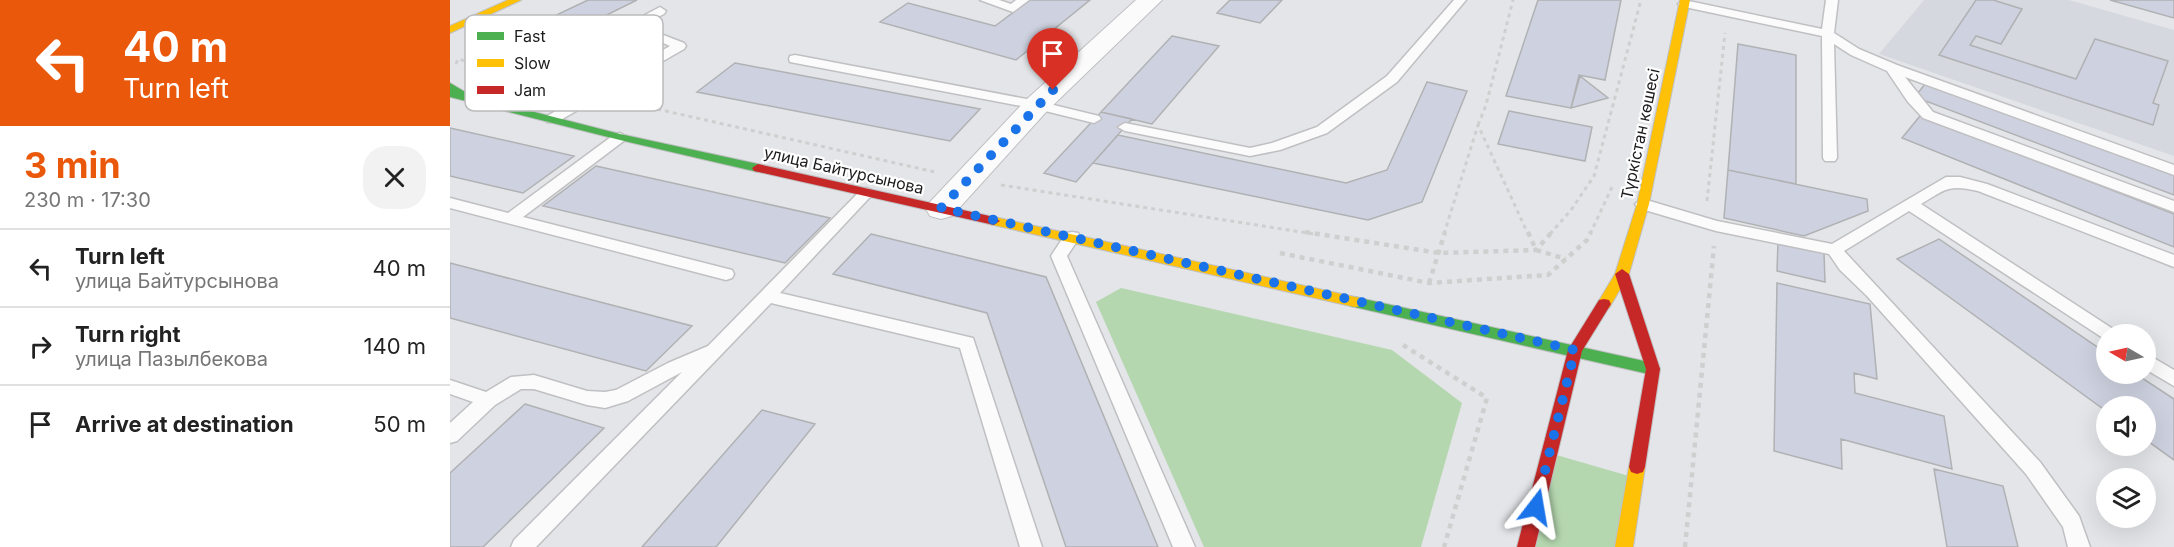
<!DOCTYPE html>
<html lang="en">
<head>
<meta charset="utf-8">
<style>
	body { margin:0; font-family:Inter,sans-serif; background:#f2f2f2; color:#222; height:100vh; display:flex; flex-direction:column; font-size:22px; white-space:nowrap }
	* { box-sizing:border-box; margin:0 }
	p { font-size:20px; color:#767676 }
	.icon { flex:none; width:33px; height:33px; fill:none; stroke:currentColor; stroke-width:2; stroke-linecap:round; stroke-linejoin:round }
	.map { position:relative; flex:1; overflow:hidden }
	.sheet { display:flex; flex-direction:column; background:#fff; width:450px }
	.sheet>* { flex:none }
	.guide { background:#ea580c; color:#fff; overflow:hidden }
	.needle { width:39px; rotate:279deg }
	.buttons { position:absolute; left:1646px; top:324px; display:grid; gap:12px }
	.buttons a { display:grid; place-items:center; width:60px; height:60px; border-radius:50%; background:#fff; box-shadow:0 6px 24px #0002; font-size:30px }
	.pin { position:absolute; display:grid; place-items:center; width:51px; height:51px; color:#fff; margin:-62px -26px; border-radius:50% 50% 50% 0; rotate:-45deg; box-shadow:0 0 6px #0007 }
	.pin .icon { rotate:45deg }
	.me { position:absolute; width:66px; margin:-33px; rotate:14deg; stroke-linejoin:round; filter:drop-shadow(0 0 4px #0008) }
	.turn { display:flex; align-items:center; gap:21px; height:126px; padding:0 24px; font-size:27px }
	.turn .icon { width:78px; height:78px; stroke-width:2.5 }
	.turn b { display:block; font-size:42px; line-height:51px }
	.round { display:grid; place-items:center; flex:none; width:63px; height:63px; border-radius:24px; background:#f2f2f2 }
	.summary { display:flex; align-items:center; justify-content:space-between; height:102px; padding:0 24px }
	h1 { font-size:36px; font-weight:700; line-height:45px; color:#ea580c }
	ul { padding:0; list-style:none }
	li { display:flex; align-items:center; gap:18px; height:78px; padding:0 24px; border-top:2px solid #e0e0e0 }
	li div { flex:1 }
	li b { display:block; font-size:22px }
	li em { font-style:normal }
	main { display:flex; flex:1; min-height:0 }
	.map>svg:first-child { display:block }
	.built { fill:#d5d8df }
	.green { fill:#b5d7af }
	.building { fill:#ced2e0; stroke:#b0b1b3; stroke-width:1.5 }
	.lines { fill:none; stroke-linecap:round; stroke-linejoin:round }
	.lane-casing { stroke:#c0c0c3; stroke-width:3 }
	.street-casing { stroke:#c0c0c3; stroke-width:2 }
	.fast-casing { stroke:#c0c0c3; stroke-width:2 }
	.slow-casing { stroke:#c0c0c3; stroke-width:2 }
	.jam-casing { stroke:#c0c0c3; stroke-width:2 }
	.path-far1 { stroke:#cfcfcf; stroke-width:3; stroke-dasharray:4 4; stroke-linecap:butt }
	.path { stroke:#cfcfcf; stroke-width:4.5; stroke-dasharray:5 5; stroke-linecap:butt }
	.lane { fill:#fbfbfc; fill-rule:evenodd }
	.street { fill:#fbfbfc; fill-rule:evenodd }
	.fast { fill:#4caf50; fill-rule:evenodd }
	.slow { fill:#ffc107; fill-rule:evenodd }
	.jam { fill:#c62828; fill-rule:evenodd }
	.route { stroke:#1a73e8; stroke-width:10; stroke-dasharray:0 18 }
	.labels { text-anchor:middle; stroke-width:4.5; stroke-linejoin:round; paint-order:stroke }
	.street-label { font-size:16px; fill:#1c1c1e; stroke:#fff }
	.key { fill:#fff; stroke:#bbbbbc; stroke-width:1.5 }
	.key-label { font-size:16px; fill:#1c1c1e }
</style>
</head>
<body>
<main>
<section class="sheet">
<div class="guide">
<div class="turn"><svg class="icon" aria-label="left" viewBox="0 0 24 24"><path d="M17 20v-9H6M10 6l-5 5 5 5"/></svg><div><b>40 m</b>Turn left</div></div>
</div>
<div class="summary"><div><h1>3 min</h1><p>230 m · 17:30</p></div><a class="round"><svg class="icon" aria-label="close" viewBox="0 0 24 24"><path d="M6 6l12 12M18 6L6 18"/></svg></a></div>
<ul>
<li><svg class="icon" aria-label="left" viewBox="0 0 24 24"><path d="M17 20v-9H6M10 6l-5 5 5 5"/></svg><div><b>Turn left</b><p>улица Байтурсынова</p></div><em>40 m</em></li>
<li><svg class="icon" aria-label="right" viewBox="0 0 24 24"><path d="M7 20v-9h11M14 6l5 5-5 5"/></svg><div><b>Turn right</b><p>улица Пазылбекова</p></div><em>140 m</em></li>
<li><svg class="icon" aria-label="arrive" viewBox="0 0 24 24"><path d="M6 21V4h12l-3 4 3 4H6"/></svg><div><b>Arrive at destination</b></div><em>50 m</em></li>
</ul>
</section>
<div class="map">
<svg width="1724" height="547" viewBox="0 0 1724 547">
	<rect width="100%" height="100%" fill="#e3e5e8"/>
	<path class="built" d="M1474 0H1619L1724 30V156L1429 54Z"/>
	<path class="green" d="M671 288 942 350 1012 403 971 547H754L646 302Z
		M1103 454 1179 476 1167 547H1082Z"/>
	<path class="building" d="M138 0H187L126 30 175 49 129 73 50 42Z
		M580 0H640L566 60 430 22 458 3 545 26Z
		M780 0H832L810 23 767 13Z
		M1088 0H1171L1155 80 1129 75 1121 108 1056 96Z
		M1526 0H1543L1572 9 1551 44 1526 36 1520 45 1626 79 1645 39 1718 61 1703 103 1709 105 1703 125 1489 55Z
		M1660 0H1724V18Z
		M722 36 769 46 702 124 651 112Z
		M1288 44 1346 55V184L1278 170Z
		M285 63 530 109 500 141 247 92Z
		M1130 76 1158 98 1121 108Z
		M977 82 1017 91 972 202 918 220 643 163 668 135 896 183 937 170Z
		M1475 84 1724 175V195L1465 97Z
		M1059 111 1142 127 1135 161 1048 144Z
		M651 112 682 119 626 182 594 173Z
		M1470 116 1724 214V247L1452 138Z
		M0 128 124 156 73 193 0 176Z
		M146 166 380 218 335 263 93 206Z
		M1278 170 1417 199 1418 211 1354 236 1274 218Z
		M421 234 596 277 708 547H616L537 313 383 274Z
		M1489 239 1656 353V374H1686L1724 399V460L1695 439V406H1656V411L1447 259Z
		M1328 242 1374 253 1375 282 1327 271Z
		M0 263 242 326 196 371 0 318Z
		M1327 283 1420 304 1427 379 1404 373 1405 393 1494 416 1502 469 1391 439 1392 469 1324 451Z
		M75 404 154 428 33 547H0V473Z
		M312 410 365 424 266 547H192Z
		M1484 469 1553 486 1568 547H1497Z"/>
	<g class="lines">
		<g class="lane-casing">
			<path id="lane" d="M530 0H549L561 4 566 0H579L563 12Z
				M1004 0H1016L947 82 877 133 830 150 800 156 675 131 668 127 675 123 800 148 822 143 867 127 937 76Z
				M1234 0 1372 29 1376 0H1388L1384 33 1409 49 1447 65 1724 165V175L1455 77 1483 112 1724 201V212L1473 118 1458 102 1437 71 1401 55 1384 44 1387 158 1385 161H1375L1373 158 1372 36 1230 6 1228 4Z
				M210 7 216 11 214 14 190 26 234 43 236 46 234 49 107 122H97L95 119 97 116 220 46 174 26Z
				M345 55 587 101 649 116 651 119 644 123 587 109 340 62 339 59 340 56Z
				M170 133 177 137 175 140 73 217 282 270 284 274 282 278 276 280 0 208V198L58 213 165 134Z
				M1496 177H1510L1537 184 1724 255V267L1528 191C1499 184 1495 189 1471 204L1663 329 1666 334H1656V340L1459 211 1394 251 1590 462 1629 516 1640 547H1618L1613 527 1576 474 1417 296 1390 270 1379 254 1266 231 1188 208 1185 204 1193 199 1267 221 1382 244Z
				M416 188 421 190 424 193 421 196 330 293 523 338 592 547H570L510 348 321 303 86 547H61L64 540 232 372 178 401 155 408 137 405 84 389H71L45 405 7 441 0 443V423L23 402 0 394V380L36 392 61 377 84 375 137 391 155 392 166 390 218 363 258 346 411 190Z
				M622 232 628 233 630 237 617 256 745 547H723L601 256 616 233Z
				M1695 353 1724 370V386L1695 369Z"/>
		</g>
		<g class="street-casing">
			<path id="street" d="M686 0H712L597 111 502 216 491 219 480 216 476 209 480 202 577 99Z"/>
		</g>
		<g class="fast-casing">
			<path id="fast" d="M0 83 22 96 170 134 308 164 314 168 308 172 170 140 0 97Z
				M905 297 1203 363 1208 365 1210 369 1208 373 1203 375 900 306 898 302 900 298Z"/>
		</g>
		<g class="slow-casing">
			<path id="slow" d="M58 0H71L0 33V26Z
				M1230 0H1240L1199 204 1179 274 1159 308H1149L1147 304 1165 274 1187 204Z
				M544 217 905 297 910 298 912 302 910 306 905 307 539 224 538 221 539 218Z
				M1187 460 1193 462 1195 467 1183 547H1165L1179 467 1181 462Z"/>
		</g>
		<g class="jam-casing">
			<path id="jam" d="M308 164 544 217 550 221 544 225 304 171 302 168Z
				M1172 269 1179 274 1210 369 1195 467 1193 472 1187 474 1181 472 1179 467 1196 369 1165 274Z
				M1154 299 1159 300 1161 304 1132 351 1085 547H1067L1118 350 1149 300Z"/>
		</g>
		<path class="path-far1" d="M6 64 8 59 114 87
			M176 102 485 172
			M1028 125 1036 105 1063 0
			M551 185 864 234
			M1257 201 1275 33
			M994 234 1028 125 1078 234
			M1100 234 1121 210 1144 176 1191 0
			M1140 234 1162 187"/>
		<path class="path" d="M855 232 989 253 1086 250 1102 232
			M1078 232 1086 250 1116 259
			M830 253 979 283 1098 275 1137 240 1141 232
			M979 283 995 232
			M953 345 1037 398 994 547
			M1235 547 1264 246"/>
		<use href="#lane" class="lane"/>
		<use href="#street" class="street"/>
		<use href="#fast" class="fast"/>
		<use href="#slow" class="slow"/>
		<use href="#jam" class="jam"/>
	</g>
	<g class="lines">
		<path class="route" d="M603 90 491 208 1125 350 1086 507"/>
	</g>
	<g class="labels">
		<g class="street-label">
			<text transform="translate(1190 134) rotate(-78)" y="6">Түркістан көшесі</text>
			<text transform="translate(394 170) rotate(13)" y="6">улица Байтурсынова</text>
		</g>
	</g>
	<rect x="15" y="15" width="198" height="96" rx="9" class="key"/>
	<rect x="27" y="32" width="27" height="8" fill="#4caf50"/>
	<rect x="27" y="59" width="27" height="8" fill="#ffc107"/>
	<rect x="27" y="86" width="27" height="8" fill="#c62828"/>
	<g class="key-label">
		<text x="64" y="42">Fast</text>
		<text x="64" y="69">Slow</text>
		<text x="64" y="96">Jam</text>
	</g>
</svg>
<div class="buttons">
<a><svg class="needle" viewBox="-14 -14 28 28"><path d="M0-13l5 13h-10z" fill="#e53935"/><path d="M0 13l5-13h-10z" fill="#767676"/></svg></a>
<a><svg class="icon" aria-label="sound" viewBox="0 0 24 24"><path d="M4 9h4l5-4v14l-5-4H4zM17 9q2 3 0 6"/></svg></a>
<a><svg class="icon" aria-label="layers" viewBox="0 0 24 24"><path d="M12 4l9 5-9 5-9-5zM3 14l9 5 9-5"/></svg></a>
</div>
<div class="pin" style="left:603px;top:90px;background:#d93025"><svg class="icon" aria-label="arrive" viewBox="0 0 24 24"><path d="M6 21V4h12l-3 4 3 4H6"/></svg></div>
<svg class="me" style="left:1086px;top:507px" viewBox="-20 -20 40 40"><path d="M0-17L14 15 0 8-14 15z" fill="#1a73e8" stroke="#fff" stroke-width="4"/></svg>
</div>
</main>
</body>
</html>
